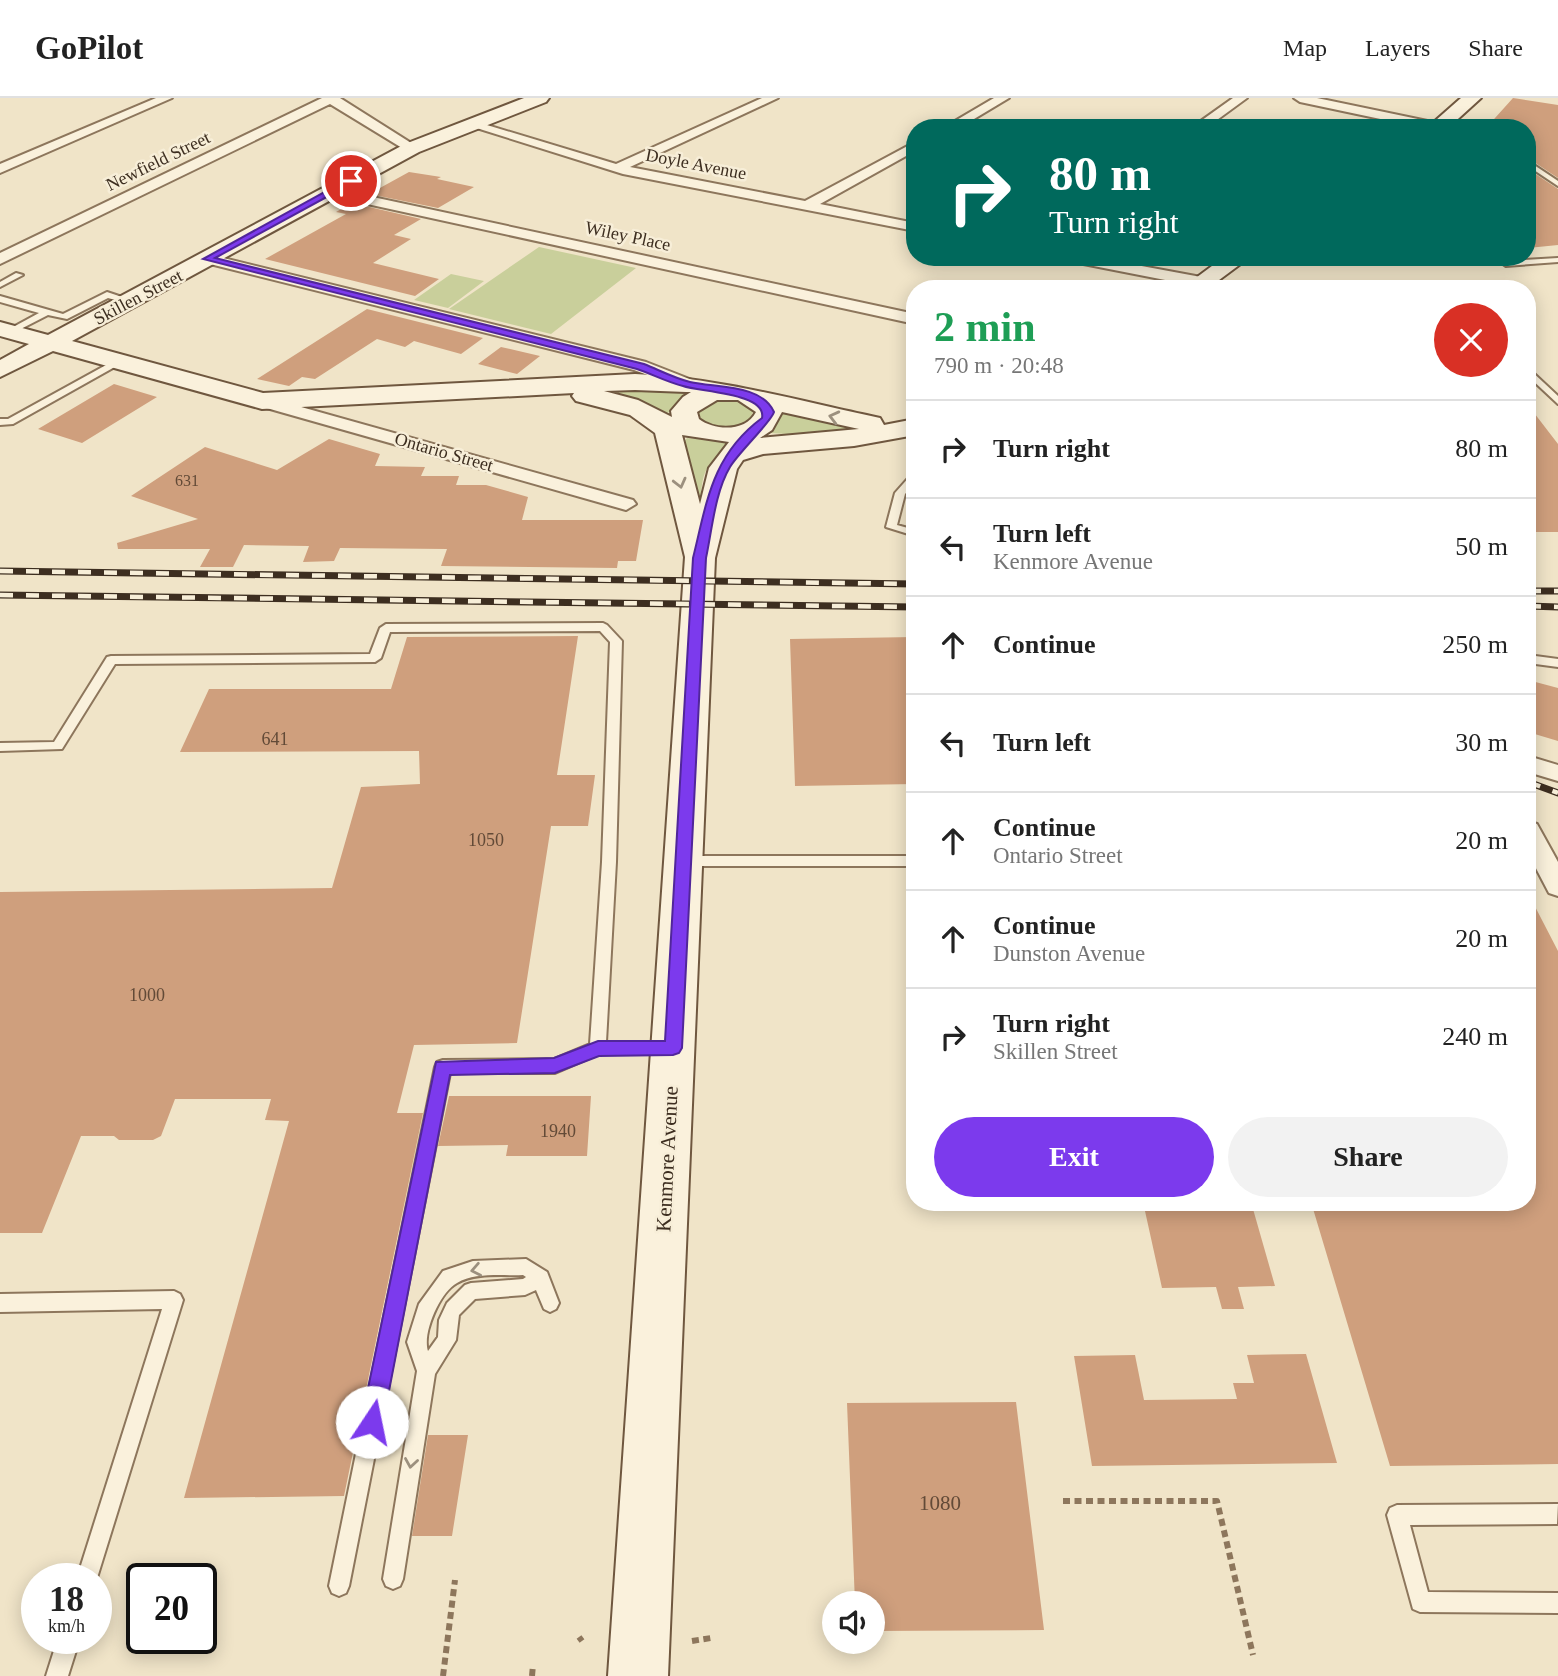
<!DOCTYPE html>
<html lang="en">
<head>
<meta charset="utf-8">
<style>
	body { margin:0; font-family:"Times New Roman",serif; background:#f2f2f2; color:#222; height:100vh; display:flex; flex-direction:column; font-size:26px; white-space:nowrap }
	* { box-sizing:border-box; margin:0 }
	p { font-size:23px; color:#767676 }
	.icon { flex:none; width:38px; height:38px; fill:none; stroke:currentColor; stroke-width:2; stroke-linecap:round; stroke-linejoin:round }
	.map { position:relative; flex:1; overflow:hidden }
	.panel { position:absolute; left:906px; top:182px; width:630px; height:931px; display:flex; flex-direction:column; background:#fff; border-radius:28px; box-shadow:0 4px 18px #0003 }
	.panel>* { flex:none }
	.banner { position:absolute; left:906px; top:21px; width:630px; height:147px; border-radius:28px; box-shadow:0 4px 18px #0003; background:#00695c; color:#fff; overflow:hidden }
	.controls { position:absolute; left:822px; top:1493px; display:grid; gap:14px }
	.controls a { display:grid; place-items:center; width:63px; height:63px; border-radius:50%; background:#fff; box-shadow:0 4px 18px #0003; font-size:35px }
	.speed { position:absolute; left:21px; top:1465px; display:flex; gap:14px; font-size:35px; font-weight:700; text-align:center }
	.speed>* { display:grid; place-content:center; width:91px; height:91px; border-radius:50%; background:#fff; box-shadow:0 4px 18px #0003; line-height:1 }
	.speed small { font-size:18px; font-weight:400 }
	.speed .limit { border:4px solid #111; border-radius:10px; background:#fff; color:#111 }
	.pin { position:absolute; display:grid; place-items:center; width:60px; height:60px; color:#fff; margin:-30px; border:4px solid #fff; border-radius:50%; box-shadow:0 2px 7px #0007 }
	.me { position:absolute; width:77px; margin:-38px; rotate:11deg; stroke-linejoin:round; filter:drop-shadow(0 0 5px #0008) }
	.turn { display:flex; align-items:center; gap:24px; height:147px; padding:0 28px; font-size:32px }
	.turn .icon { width:91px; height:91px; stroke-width:2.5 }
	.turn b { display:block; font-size:49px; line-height:60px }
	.round { display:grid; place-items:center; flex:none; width:74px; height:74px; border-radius:37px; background:#f2f2f2 }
	.overview { display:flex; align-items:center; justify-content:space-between; height:119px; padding:0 28px }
	h1 { font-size:42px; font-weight:700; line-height:52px; color:#1e9e55 }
	.action { display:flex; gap:14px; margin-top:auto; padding:14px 28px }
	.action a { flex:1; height:80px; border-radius:42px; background:#7c3aed; color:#fff; font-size:28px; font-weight:700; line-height:80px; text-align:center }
	.action a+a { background:#f2f2f2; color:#222 }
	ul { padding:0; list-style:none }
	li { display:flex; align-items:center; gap:21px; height:98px; padding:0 28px; border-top:2px solid #e0e0e0 }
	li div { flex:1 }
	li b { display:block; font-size:26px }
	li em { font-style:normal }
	header { display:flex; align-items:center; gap:42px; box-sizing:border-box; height:98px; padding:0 35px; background:#fff; border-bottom:2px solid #e0e0e0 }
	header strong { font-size:33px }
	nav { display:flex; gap:38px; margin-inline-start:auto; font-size:24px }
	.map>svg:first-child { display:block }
	.green { fill:#c9cf9b }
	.building { fill:#cf9f7d }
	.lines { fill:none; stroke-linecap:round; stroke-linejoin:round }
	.lane-casing { stroke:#8d765c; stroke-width:4 }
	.street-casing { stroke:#8d765c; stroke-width:4 }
	.secondary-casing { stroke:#6f573f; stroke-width:4 }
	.path { stroke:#8d765c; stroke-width:6; stroke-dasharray:7 4.5; stroke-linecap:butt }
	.lane { fill:#faf1dc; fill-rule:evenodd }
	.street { fill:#faf1dc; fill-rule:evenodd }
	.secondary { fill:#faf1dc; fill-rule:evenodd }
	.rail-casing { stroke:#3d2e20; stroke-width:7 }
	.rail { stroke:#f7eed8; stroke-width:4.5; stroke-dasharray:13; stroke-linecap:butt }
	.oneway { stroke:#9c907e }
	.route { fill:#7c3aed; stroke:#51269a; stroke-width:2 }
	.labels { text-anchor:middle; stroke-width:5; stroke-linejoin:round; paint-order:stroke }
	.far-number-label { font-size:16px; fill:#624a37 }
	.far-street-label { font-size:18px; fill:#3d2e20; stroke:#f7eed8 }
	.number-label { font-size:18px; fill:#624a37 }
	.street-label { font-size:21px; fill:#3d2e20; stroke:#f7eed8 }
	.near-number-label { font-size:21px; fill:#624a37 }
</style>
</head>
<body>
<header>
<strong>GoPilot</strong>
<nav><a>Map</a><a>Layers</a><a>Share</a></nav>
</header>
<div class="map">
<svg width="1558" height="1578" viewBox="0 0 1558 1578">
	<rect width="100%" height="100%" fill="#f0e4c8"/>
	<path class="green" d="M539 149 636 170 551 236 449 211Z
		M451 176 484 183 448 210 414 202Z
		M632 290 684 293 685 297 674 307 670 314 663 316 580 291Z
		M726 302 744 305 753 314 749 323C729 333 717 331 697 322L696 313 707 305Z
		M784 312 851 329 853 333 802 337 770 335 779 314Z
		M687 340 731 343V349C700 366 702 382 700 415L683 345Z"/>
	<path class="building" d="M1513 0 1558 7V80L1528 60V30H1486Z
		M1528 71 1558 91V147L1528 150Z
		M409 74 441 79 437 81 474 89 438 110 369 96Z
		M352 105 421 121 394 137 411 141 373 165 439 181 415 198 265 161 346 116 336 114Z
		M367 211 483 240 461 256 414 243 405 249 377 241 315 281 302 279 289 288 257 281Z
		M501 249 540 258 517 276 478 266Z
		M114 286 157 299 82 345 38 331Z
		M1528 307 1558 346V434H1528Z
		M329 341 380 356 375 368 425 369 421 378H459L456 387H486L528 399 522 422H643L636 463H618L617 470 441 468 447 451 340 450 334 463 303 464 309 448 244 447 233 469H200L210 451H118L117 445 198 421 131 398 205 349 277 372Z
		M578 538 557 677H595L588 728H551L517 945 414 947 397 1015H423L344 1398 184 1400 289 1023 265 1022 271 1001H175L161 1038 153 1042H119L114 1038H81L42 1135H0V794L332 790 361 689 420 686 419 653 180 654 209 591H391L407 539Z
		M915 539V686L795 688 790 541Z
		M1528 582 1558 590V643L1528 634Z
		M1528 795 1558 853V1366L1390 1368 1311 1104H1528Z
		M449 998H591L587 1058H506L508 1047 438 1048Z
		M1143 1104H1251L1275 1188 1238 1189 1244 1211H1222L1216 1189 1162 1190Z
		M1306 1256 1337 1365 1092 1368 1074 1258 1135 1257 1144 1302 1237 1301 1233 1285H1254L1247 1257Z
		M1016 1304 1044 1532 873 1533V1505H855L847 1305Z
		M428 1337H468L452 1438H412Z"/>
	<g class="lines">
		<g class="lane-casing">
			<path id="lane" d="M1528 63 1558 83V88L1528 68Z
				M1493 159H1502L1508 163 1558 160V164L1506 168Z
				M16 175 23 177 0 189V184Z
				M107 194 134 203 130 206 108 200 67 221 48 217 11 236 4 234 39 215 0 204V198L63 216Z
				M117 261 120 262V266L13 326 0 327V321H8Z
				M1528 270 1558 298V306L1528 278Z
				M915 376V385L905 396 897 427 915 432V438L886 429 895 395 911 377Z
				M603 525 607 527 622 543 616 764 606 944H668L673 945 676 950 673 955 668 956H599L555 975H450L349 1488 346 1495 339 1498 332 1495 329 1488 435 969 437 964 443 962 554 961 590 946 602 764 610 544 600 533 390 534 381 560 375 564 115 566 62 651 0 653V645L54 644 107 559 111 558 370 556 380 530 386 526Z
				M1528 557 1558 561V569L1528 565Z
				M685 758H915V768H685L678 763Z
				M526 1161 547 1174 559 1205 556 1211 550 1214 544 1211 536 1192 525 1197 475 1201 459 1217 456 1242 435 1276 403 1481 400 1488 393 1491 386 1488 383 1481 417 1273 407 1244 419 1206 443 1173 473 1163ZM523 1177 526 1179 523 1181 471 1185 465 1187 447 1205 439 1222 438 1239 428 1253C422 1235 440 1194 457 1185 475 1174 503 1178 523 1177Z
				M174 1193 180 1196 183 1202 97 1480 96 1483V1480H77L162 1211 0 1214V1196Z
				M1558 1406 1557 1426 1410 1427 1428 1494 1558 1495V1515L1420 1514 1413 1511 1387 1417 1390 1410 1397 1407Z
				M58 1540H80L68 1578H46Z"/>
		</g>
		<g class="street-casing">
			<path id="street" d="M156 0H172L0 75V66Z
				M322 0H340L419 50 412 54 407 53 330 6 0 166V155Z
				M762 0H778L630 69 805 103 915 44V53L820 106 915 125V133L623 76 467 27 469 24H477L616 66Z
				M994 0H1009L959 30H943Z
				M1233 0H1247L1206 30H1191Z
				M1294 0H1317L1437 25 1443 29 1423 30 1300 4Z
				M331 90 915 216V226L326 97V91Z
				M207 156 646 264 692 282 695 286 686 291 634 272 202 164 199 161Z
				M1061 159H1093L1201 179 1209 184 1201 189 1068 163Z
				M262 298 633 402 636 406 626 412 619 410 256 307 253 303 256 299Z
				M1528 658 1558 667V683L1528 674Z
				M1528 723 1537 726 1558 764V798L1549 795 1528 755Z"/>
		</g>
		<g class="secondary-casing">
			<path id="secondary" d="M524 0H549L546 4 419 54 72 243 263 295 635 276C716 280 792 301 871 318L880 320 884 327 915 321V337L854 348 763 356 743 362 737 371 715 460 668 1578H608L685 459 655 335 630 317 576 303 572 298 574 295 262 311 53 253 0 279V262L29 246 0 238V224L48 237 405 46ZM635 292 686 294H691L683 299 671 313 672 319 638 302 604 293ZM717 302H738L756 314C746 334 715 333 699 321L697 314ZM782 314 859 331 760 340 772 332ZM682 337 729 344 709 370 700 406Z
				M1461 0H1481L1448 30H1427Z
				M1224 159H1250L1207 191H1181Z"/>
		</g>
		<path class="path" d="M1063 1403H1217L1253 1557
			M579 1539 582 1543
			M692 1543 711 1540
			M443 1578 455 1482
			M532 1578 533 1567"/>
		<use href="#lane" class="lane"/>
		<use href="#street" class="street"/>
		<use href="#secondary" class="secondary"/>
		<g class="rail-casing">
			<path id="rail" d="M0 473 915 486
				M1528 493H1558
				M0 497 915 509
				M1528 508 1558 509
				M1528 684 1558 695"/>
		</g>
		<use href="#rail" class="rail"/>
	</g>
	<defs><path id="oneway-chevron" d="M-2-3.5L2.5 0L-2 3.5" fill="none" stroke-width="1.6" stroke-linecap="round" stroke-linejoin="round" transform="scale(1.75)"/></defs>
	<g class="oneway">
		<use href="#oneway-chevron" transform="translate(834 319) rotate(-166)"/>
		<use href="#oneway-chevron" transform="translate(680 385) rotate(76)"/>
		<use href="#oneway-chevron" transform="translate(476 1172) rotate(169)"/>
		<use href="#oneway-chevron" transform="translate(411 1365) rotate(99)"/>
	</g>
	<path class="route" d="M348 81 356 83 215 160 644 266C659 272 674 280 690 284 716 290 762 286 774 314 772 323 738 355 730 369 715 394 712 432 706 460L682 950 679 955 673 957 599 958 555 975 450 977 383 1324 379 1332 372 1335 364 1332 361 1324 436 964 554 960 598 943H665L693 460C707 403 712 357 762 320 767 295 700 294 683 288 667 284 652 276 637 271L203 161Z"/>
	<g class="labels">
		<g class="far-number-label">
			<text x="187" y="388">631</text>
		</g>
		<g class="far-street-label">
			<text transform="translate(158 63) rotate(-26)" y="6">Newfield Street</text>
			<text transform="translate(696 66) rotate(11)" y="6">Doyle Avenue</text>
			<text transform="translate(628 138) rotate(12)" y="6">Wiley Place</text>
			<text transform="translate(138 199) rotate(-28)" y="6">Skillen Street</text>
			<text transform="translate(444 354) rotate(16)" y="6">Ontario Street</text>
		</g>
		<g class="number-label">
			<text x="275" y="647">641</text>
			<text x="486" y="748">1050</text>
			<text x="147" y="903">1000</text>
			<text x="558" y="1039">1940</text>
		</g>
		<g class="street-label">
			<text transform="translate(667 1061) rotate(-87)" y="7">Kenmore Avenue</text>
		</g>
		<g class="near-number-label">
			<text x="940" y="1412">1080</text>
		</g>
	</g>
</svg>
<div class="controls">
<a><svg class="icon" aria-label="sound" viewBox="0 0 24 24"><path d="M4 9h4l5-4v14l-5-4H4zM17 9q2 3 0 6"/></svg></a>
</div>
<div class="speed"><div>18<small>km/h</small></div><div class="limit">20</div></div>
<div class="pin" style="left:351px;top:83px;background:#d93025"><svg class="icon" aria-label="arrive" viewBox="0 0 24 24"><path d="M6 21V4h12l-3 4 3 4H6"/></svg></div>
<svg class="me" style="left:372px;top:1324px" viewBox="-20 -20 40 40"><circle r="19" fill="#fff"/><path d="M0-13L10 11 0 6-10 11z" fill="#7c3aed"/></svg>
<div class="banner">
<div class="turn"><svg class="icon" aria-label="right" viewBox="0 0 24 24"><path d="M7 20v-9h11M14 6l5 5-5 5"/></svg><div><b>80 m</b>Turn right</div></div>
</div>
<section class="panel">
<div class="overview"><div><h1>2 min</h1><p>790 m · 20:48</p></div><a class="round" style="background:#d93025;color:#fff"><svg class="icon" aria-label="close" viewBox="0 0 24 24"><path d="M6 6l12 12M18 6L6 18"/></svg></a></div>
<ul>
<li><svg class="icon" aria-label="right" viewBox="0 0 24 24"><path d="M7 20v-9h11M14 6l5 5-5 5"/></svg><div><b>Turn right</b></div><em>80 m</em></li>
<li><svg class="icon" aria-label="left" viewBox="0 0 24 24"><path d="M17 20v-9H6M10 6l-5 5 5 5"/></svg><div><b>Turn left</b><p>Kenmore Avenue</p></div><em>50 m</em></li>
<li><svg class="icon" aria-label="ahead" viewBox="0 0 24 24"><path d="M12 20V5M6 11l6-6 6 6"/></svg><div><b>Continue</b></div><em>250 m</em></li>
<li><svg class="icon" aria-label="left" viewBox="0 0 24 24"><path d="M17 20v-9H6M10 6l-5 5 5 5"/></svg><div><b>Turn left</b></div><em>30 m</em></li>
<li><svg class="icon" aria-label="ahead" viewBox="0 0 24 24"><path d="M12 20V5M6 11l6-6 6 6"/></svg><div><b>Continue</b><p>Ontario Street</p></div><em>20 m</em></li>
<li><svg class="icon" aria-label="ahead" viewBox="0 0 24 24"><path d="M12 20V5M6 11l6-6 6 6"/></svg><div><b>Continue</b><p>Dunston Avenue</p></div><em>20 m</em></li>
<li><svg class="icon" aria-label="right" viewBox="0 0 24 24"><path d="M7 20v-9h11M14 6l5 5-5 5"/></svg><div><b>Turn right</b><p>Skillen Street</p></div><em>240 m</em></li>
</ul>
<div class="action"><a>Exit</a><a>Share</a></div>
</section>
</div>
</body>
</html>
